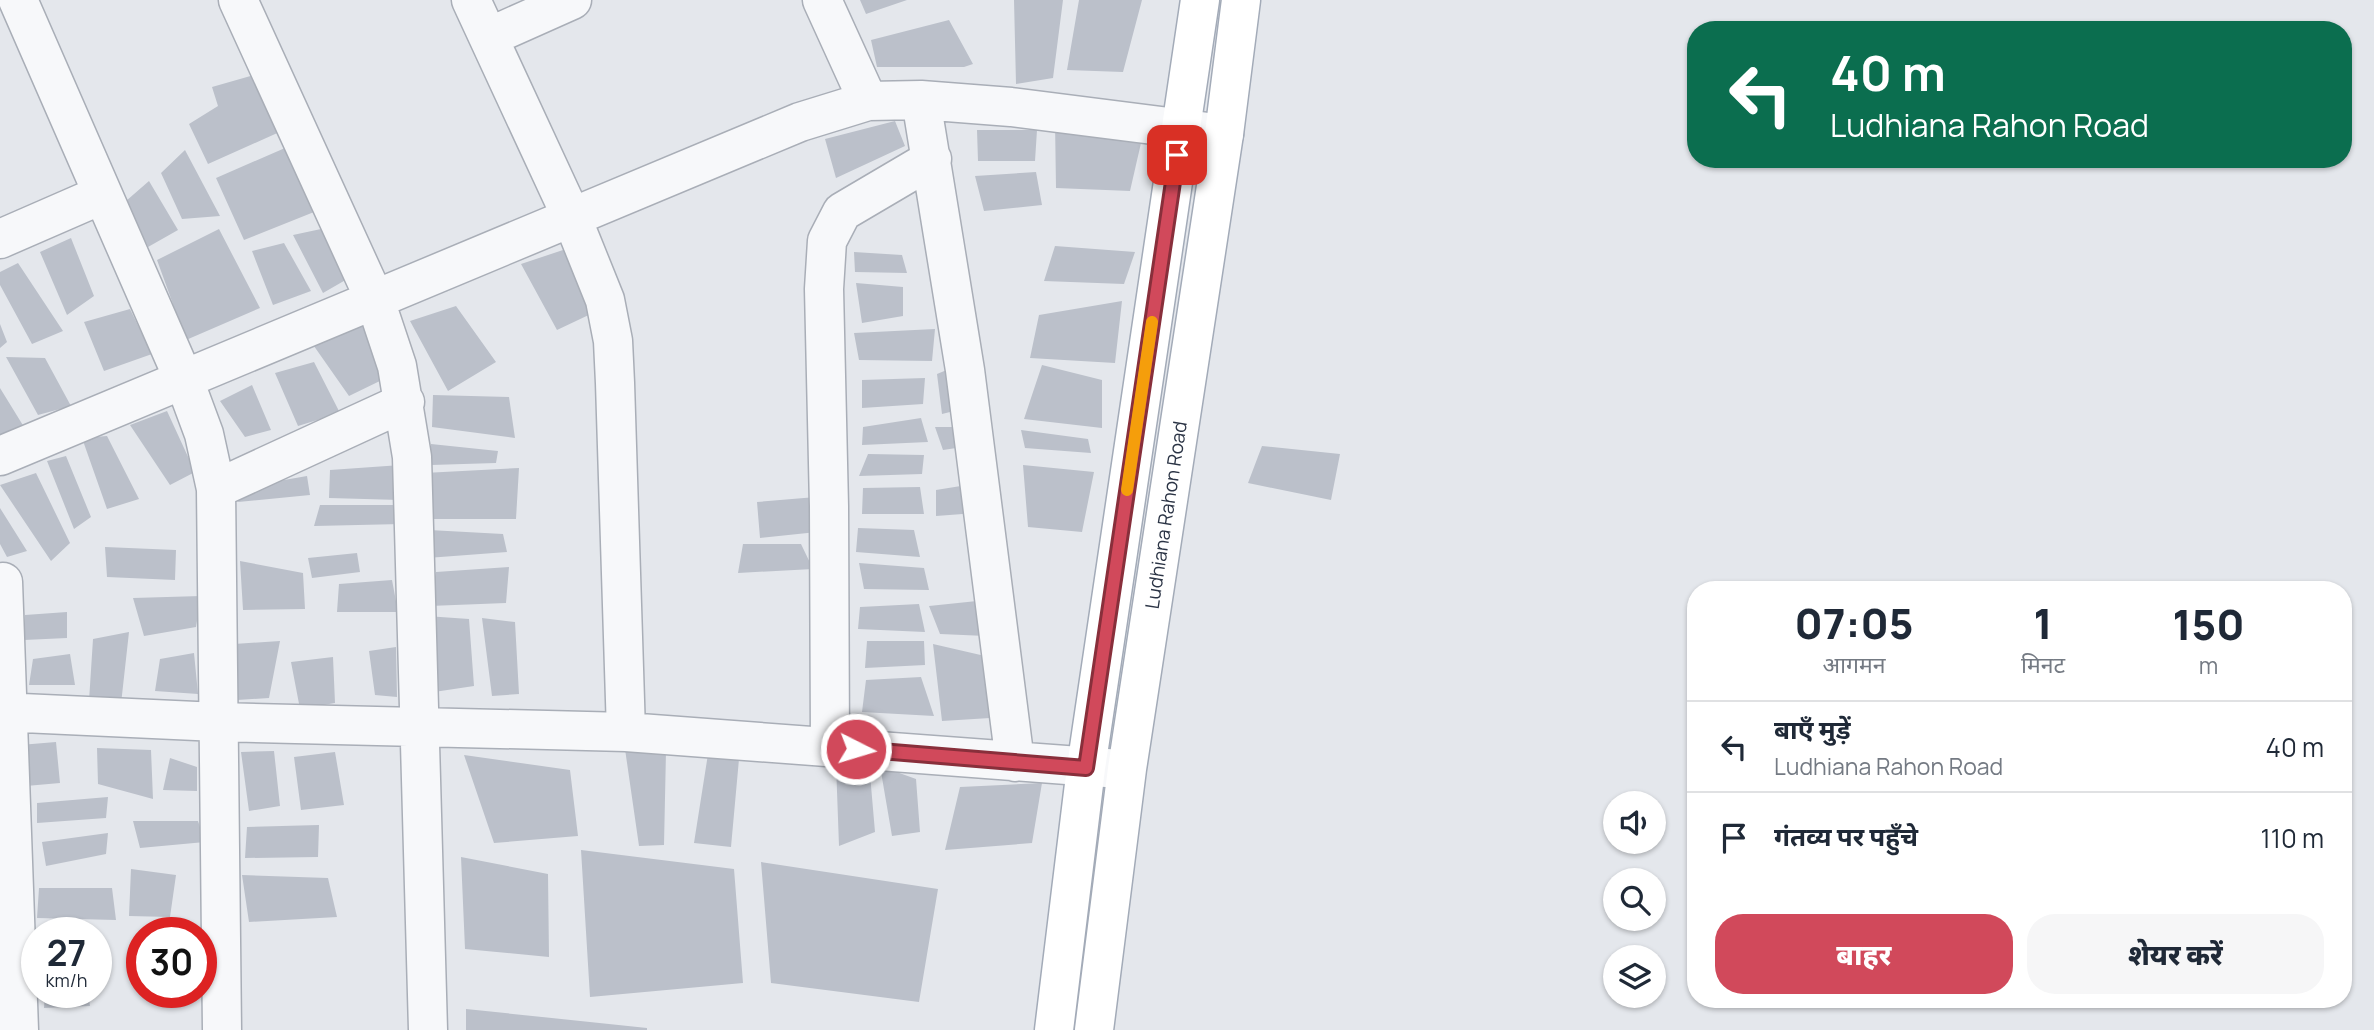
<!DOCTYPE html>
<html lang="hi">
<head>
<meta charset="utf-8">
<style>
	body { margin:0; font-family:Manrope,"Noto Sans Devanagari",sans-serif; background:#f6f6f7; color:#1f2937; height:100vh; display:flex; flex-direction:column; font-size:26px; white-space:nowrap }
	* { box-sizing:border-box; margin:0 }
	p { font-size:23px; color:#747a83 }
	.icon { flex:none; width:38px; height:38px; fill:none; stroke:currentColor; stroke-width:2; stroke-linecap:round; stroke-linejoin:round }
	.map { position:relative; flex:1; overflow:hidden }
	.sheet { position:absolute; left:1687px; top:581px; width:665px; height:427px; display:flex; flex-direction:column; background:#fff; border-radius:28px; box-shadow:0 2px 5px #0004 }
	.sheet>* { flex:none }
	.top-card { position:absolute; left:1687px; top:21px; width:665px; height:147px; border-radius:28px; box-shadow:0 2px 5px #0004; background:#0b6e4f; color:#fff; overflow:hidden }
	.buttons { position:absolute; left:1603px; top:791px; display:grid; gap:14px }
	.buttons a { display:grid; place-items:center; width:63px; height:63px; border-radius:50%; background:#fff; box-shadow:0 2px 5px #0004; font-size:35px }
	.speed { position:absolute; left:21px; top:917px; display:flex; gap:14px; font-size:35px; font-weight:700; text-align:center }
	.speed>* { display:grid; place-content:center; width:91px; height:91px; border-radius:50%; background:#fff; box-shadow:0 2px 5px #0004; line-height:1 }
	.speed small { font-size:18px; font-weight:400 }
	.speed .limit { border:10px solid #d22; background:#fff; color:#111 }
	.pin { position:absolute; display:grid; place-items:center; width:60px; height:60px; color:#fff; margin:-30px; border-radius:14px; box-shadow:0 4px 10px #0006 }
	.me { position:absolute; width:77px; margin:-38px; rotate:95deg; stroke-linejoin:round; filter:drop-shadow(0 0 5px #0008) }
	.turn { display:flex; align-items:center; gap:24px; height:147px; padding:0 28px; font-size:32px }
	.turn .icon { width:91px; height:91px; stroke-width:2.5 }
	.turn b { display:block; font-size:49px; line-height:60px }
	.eta { display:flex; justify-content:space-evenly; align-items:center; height:119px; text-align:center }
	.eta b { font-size:42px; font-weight:800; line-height:49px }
	.primary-button { display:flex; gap:14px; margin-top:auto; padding:14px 28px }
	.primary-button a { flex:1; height:80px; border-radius:28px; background:#d1495b; color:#fff; font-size:28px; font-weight:800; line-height:80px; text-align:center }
	.primary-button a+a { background:#f6f6f7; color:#1f2937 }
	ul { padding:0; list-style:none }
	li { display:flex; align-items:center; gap:21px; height:91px; padding:0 28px; border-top:2px solid #e0e1e3 }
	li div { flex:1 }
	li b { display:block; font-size:26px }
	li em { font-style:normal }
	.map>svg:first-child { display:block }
	.building { fill:#bbc0ca }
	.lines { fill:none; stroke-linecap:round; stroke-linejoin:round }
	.street-casing { stroke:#a9aeb7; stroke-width:41 }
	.primary-casing { stroke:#a3abb8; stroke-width:41 }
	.street { stroke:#f7f8fa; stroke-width:38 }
	.primary { stroke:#fff; stroke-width:38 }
	.route-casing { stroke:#882f3b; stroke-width:18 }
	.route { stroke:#d1495b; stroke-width:12 }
	.slow { stroke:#f59e0b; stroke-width:12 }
	.labels { text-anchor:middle; stroke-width:7; stroke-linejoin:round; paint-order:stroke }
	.street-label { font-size:19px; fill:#2b3445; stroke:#f4f6f9 }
</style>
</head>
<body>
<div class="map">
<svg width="2374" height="1030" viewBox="0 0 2374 1030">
	<rect width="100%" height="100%" fill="#e4e7ec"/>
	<path class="building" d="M860 0H907L866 14Z
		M1014 0H1063L1053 78 1016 84Z
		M1079 0H1142L1123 72 1067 70Z
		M949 20 973 64 964 67H877L871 40Z
		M254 75 284 130 208 164 189 124 218 106 212 87Z
		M895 121 905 146 836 178 825 139Z
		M1055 121 1141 143 1130 191 1056 188Z
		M977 130H1037L1035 161H978Z
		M285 148 319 210 244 240 216 178Z
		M185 150 220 216 182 219 161 173Z
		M1036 172 1042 205 984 211 975 176Z
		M149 181 178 230 148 247 126 201Z
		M219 229 260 308 186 340 157 260Z
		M321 229 349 278 323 293 293 235Z
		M71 238 94 296 67 315 40 252Z
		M284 243 311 291 273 305 252 251Z
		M1055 246 1135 252 1124 284 1044 281Z
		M566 249 595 312 557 330 521 264Z
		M854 252 902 255 907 273 855 272Z
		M18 263 63 331 32 344 0 285V272Z
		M856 283 903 287V316L862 323Z
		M1122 301 1115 363 1030 358 1039 315Z
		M456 306 496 362 448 391 410 321Z
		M130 309 152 354 104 371 84 322Z
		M0 324 7 342 0 348Z
		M363 324 386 378 349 396 309 339Z
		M935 329 932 361 859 360 854 333Z
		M6 357 45 358 71 406 38 415Z
		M314 362 340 413 298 426 275 373Z
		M1042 365 1102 380V428L1024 419Z
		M954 367 962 409 942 414 937 374Z
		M925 378 923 404 862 408V380Z
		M252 385 271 430 245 437 220 401Z
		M0 388 24 427 0 436Z
		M433 395 509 397 515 438 432 427Z
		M167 411 195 472 170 485 130 425Z
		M921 418 928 442 862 445 863 427Z
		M935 427H960L963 447 943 450Z
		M1021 430 1088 439 1091 453 1025 448Z
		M107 436 139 499 107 509 82 438Z
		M431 444 498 451 496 463 431 465Z
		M1262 446 1340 454 1331 500 1248 483Z
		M868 454 924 455 922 474 859 476Z
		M66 456 91 517 74 529 47 461Z
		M401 465 400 500 329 498 330 470Z
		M1023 465 1094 472 1082 532 1028 527Z
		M519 468 516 519H434L424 473Z
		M36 473 70 543 51 561 0 485Z
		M307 476 310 495 238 502 244 487Z
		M967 485 976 513 936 516V490Z
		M920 487 924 514H862L863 488Z
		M816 497 817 532 760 538 757 502Z
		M320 505H402V524L314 526Z
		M0 508 27 551 7 557 0 544Z
		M858 528 914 530 920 557 856 552Z
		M429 530 503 534 507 552 427 558Z
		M743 544H801L813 569 738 573Z
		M105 547 176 550 175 580 107 577Z
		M357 553 360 572 312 578 308 558Z
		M240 561 303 573 305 609 243 610Z
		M859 563 924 568 929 590 864 589Z
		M509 567 506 603 429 606 436 572Z
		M392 580 398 612H337L339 584Z
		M201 596 196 627 144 636 133 598Z
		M977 601 986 636 940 634 929 606Z
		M919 604 925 632 858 629 860 607Z
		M67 612V638L24 640 25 615Z
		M426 616 469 619 474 686 434 692Z
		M482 618 515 622 519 694 492 696Z
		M129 632 121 704 89 701 93 639Z
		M280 641 269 698 237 700 234 644Z
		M867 641H924L925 665 865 668Z
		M933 644 985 656 990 718 942 721Z
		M396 647 397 697 375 695 369 651Z
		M194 653 198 694 155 691 160 659Z
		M70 654 75 685H29L33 659Z
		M333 657 335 703 300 709 291 662Z
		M921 677 934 716 862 712 866 680Z
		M56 742 60 783 26 786 20 745Z
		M97 748 151 750 153 799 98 784Z
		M625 749 666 751 664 845 639 846Z
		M274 751 280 806 249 811 241 752Z
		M335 752 344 805 301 810 294 757Z
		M708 754 739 759 731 847 694 843Z
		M464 755 570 770 578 836 494 843Z
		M170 758 197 767V791L163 790Z
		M836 764 870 774 875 832 839 846Z
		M880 766 916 779 920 832 892 836Z
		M1042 783 1032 843 945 850 960 787Z
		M108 797 106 818 37 823V803Z
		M133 821H198L205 842 140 848Z
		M319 825 318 857 245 858 247 827Z
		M108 833 106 854 46 866 42 842Z
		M581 850 734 869 743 983 590 997Z
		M461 857 548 874 549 957 465 949Z
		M761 862 938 889 919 1002 771 983Z
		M131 869 176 875 170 917 129 916Z
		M242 875 328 878 337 917 249 922Z
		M39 888H112L116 920 37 918Z
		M45 992H88L90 1006 44 1008Z
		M148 992H195L196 998 150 1001Z
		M466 1009 647 1028V1030H466Z"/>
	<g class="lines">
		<g class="street-casing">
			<path id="street" d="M18 0 184 380 204 434 216 489 222 1030
				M238 0 375 300 397 366 412 457 428 1030
				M471 0 572 218 605 300 613 341 615 383 626 732
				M822 0 868 101
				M489 37 572 0
				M921 100 965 370 1015 762
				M0 239 101 195
				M0 456 800 122 868 101 921 100 1011 107 1224 134
				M216 489 405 402
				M3 582 19 1030
				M0 712 218 722 626 732 1120 769
				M830 747 829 506 824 289 827 241 842 212 932 159"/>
		</g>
		<g class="primary-casing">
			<g id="primary">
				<path d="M1054 1030 1086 768 1200 0"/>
				<path id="s1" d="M1094 1030 1127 769 1224 134 1241 0"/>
			</g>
		</g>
		<use href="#street" class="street"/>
		<use href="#primary" class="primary"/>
	</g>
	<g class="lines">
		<g class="route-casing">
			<path id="route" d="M856 749 1086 768 1177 155"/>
		</g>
		<use href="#route" class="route"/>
		<path class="slow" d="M1127 490 1152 322"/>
	</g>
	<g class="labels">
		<g class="street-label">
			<text dy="7" stroke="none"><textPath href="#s1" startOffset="520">Ludhiana Rahon Road</textPath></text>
		</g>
	</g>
</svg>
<div class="buttons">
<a><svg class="icon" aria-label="sound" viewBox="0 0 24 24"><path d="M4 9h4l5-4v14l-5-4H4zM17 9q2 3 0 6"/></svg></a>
<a><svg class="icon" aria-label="search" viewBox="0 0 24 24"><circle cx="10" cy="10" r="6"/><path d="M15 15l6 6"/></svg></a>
<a><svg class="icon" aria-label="layers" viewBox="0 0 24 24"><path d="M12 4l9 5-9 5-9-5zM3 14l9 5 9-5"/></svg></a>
</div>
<div class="speed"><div>27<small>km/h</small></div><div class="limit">30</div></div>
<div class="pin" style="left:1177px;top:155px;background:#d93025"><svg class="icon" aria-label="arrive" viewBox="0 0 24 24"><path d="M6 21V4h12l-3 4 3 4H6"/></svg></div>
<svg class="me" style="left:856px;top:749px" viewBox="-20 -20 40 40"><circle r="17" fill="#d1495b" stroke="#fff" stroke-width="3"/><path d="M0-11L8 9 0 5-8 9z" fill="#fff"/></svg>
<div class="top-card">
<div class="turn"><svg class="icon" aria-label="left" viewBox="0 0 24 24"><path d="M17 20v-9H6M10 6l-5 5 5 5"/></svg><div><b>40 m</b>Ludhiana Rahon Road</div></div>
</div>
<section class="sheet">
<div class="eta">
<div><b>07:05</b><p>आगमन</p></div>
<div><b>1</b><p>मिनट</p></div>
<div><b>150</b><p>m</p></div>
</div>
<ul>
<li><svg class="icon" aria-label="left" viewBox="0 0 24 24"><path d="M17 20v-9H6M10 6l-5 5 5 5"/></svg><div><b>बाएँ मुड़ें</b><p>Ludhiana Rahon Road</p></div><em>40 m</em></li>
<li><svg class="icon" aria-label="arrive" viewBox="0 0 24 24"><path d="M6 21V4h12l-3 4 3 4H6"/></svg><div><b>गंतव्य पर पहुँचे</b></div><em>110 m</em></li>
</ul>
<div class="primary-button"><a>बाहर</a><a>शेयर करें</a></div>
</section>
</div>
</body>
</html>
